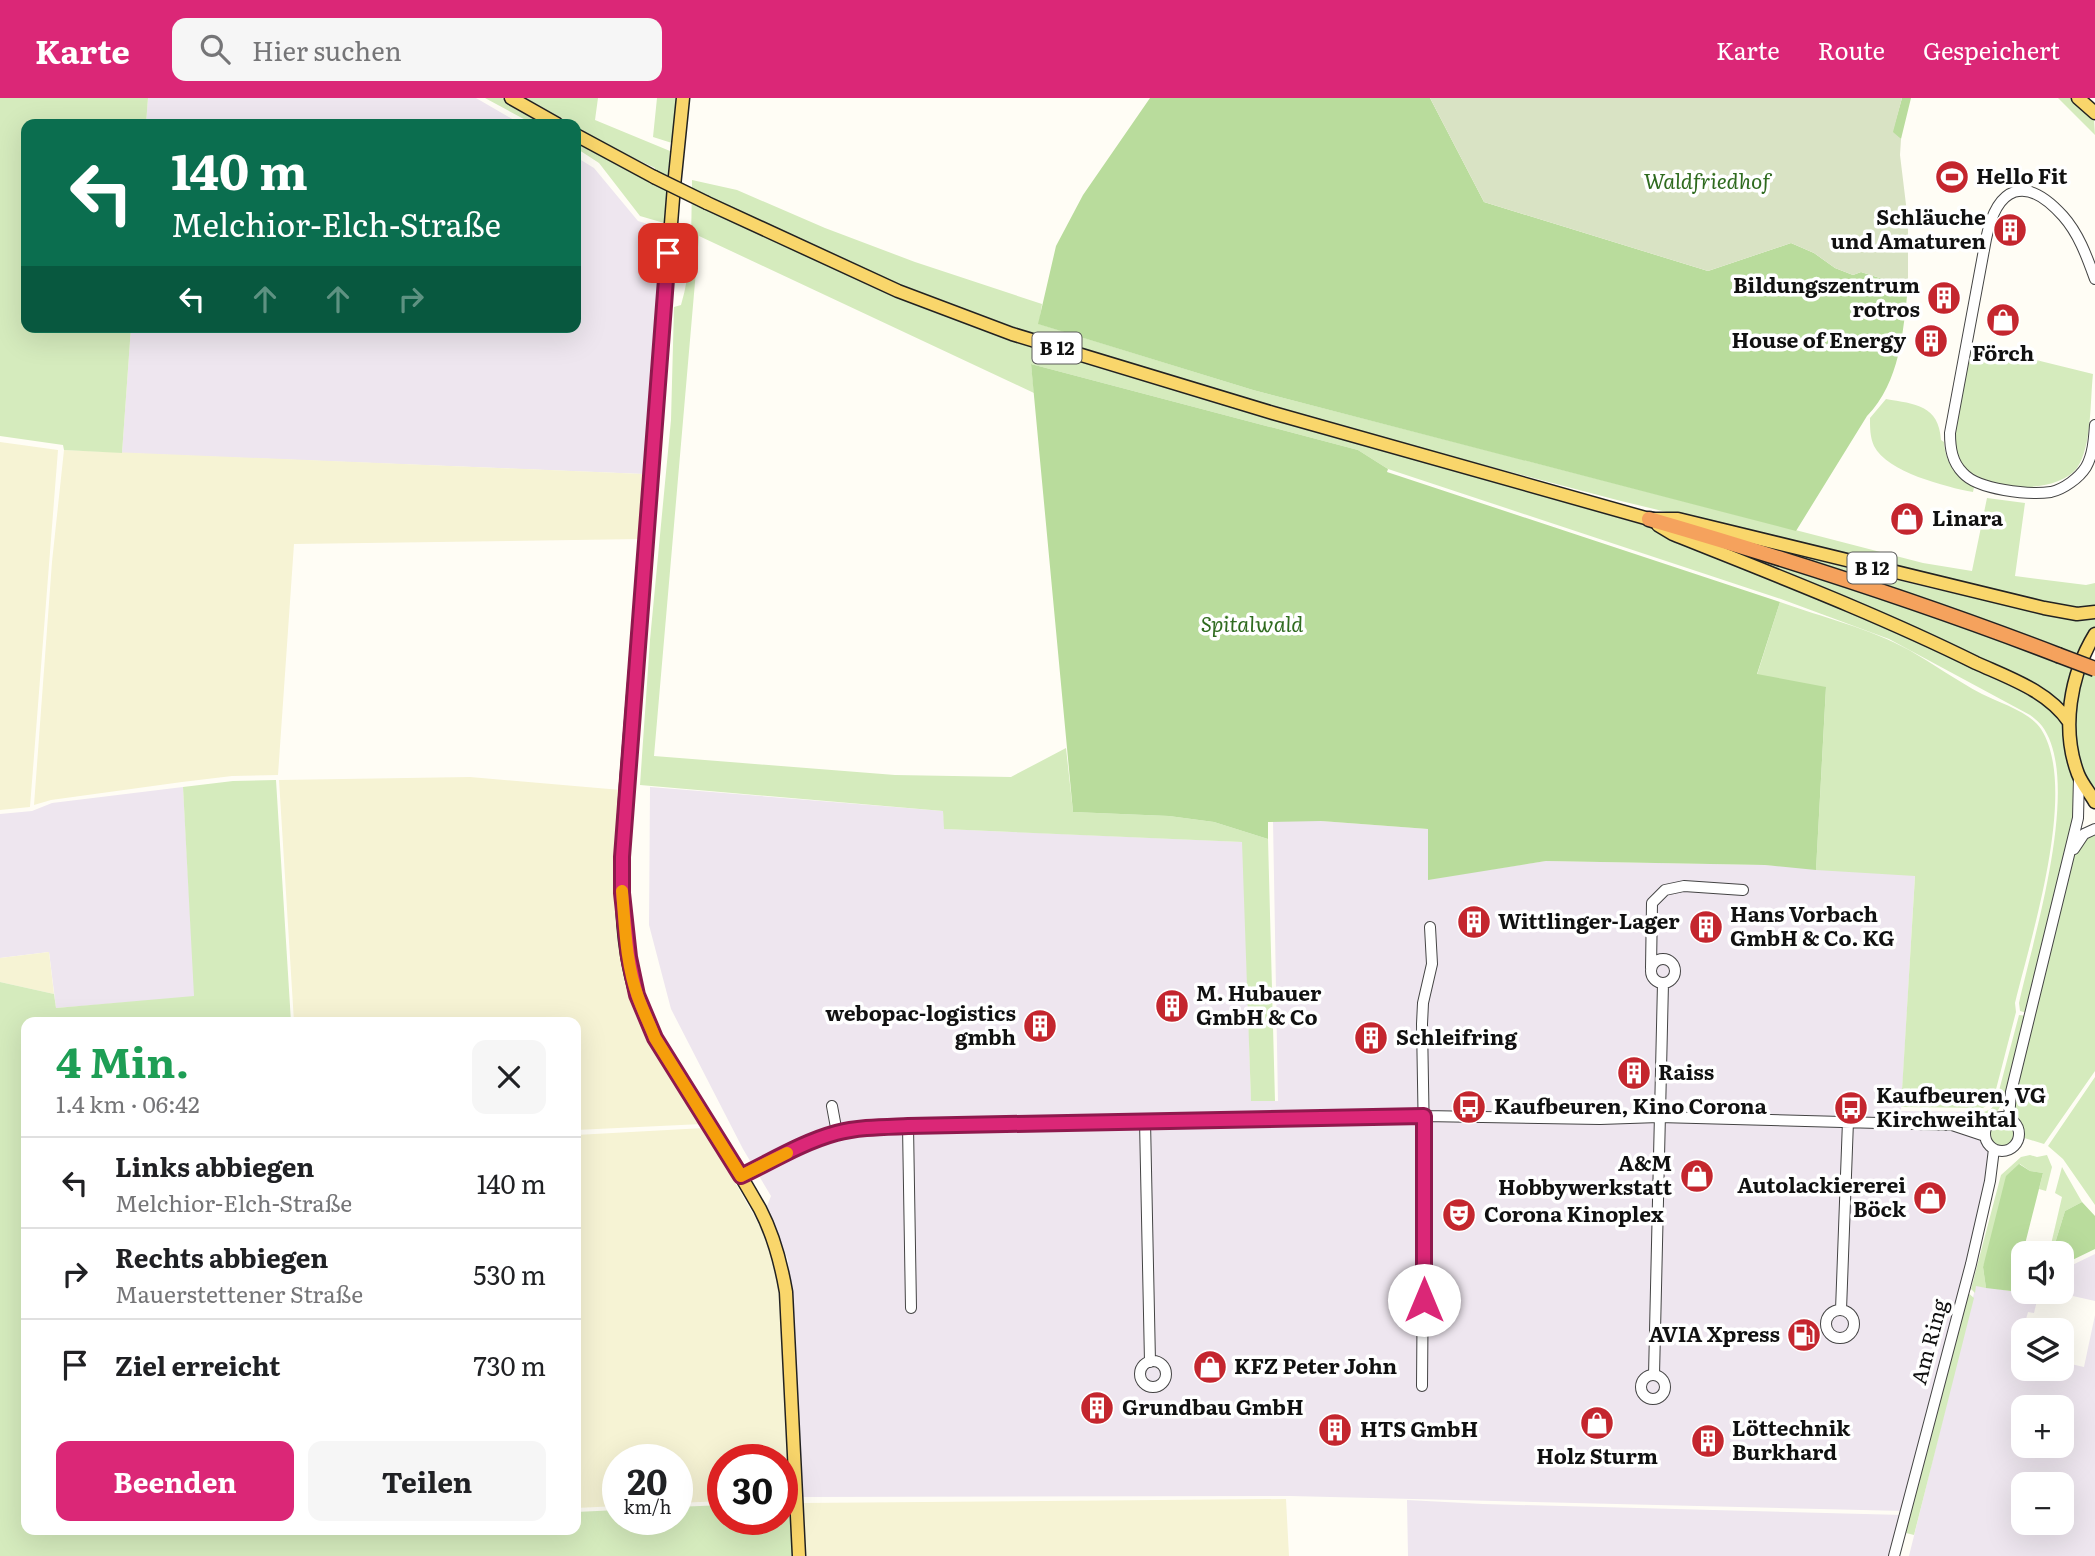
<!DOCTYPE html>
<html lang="de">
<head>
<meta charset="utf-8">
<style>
	body { margin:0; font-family:Literata,serif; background:#f6f6f6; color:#202124; height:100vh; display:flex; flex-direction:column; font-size:26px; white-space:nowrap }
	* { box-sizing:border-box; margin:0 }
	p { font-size:23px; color:#757577 }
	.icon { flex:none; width:38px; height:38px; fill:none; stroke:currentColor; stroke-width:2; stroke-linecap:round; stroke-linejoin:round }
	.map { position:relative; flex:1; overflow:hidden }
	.side { position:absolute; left:21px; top:919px; width:560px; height:518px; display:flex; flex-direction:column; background:#fff; border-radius:14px; box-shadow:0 7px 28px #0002 }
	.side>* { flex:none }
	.guide { position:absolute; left:21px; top:21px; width:560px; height:214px; border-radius:14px; box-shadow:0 7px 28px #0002; background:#0b6e4f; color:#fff; overflow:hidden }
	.tools { position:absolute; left:2011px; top:1143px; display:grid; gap:14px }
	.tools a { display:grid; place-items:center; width:63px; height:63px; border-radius:14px; background:#fff; box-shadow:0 7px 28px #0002; font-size:35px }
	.speed { position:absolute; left:602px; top:1346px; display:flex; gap:14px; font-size:35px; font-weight:700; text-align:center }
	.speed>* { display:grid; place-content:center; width:91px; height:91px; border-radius:50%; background:#fff; box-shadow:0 7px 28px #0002; line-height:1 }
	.speed small { font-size:18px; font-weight:400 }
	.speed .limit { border:10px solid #d22; background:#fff; color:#111 }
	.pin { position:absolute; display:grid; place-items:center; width:60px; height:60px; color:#fff; margin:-30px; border-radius:14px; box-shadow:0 4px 10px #0006 }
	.me { position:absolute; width:77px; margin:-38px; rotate:0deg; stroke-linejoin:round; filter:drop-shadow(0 0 5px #0008) }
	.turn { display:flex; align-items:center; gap:24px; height:147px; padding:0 35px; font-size:32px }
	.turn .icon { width:91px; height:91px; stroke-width:2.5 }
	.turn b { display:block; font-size:49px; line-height:60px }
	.lanes { display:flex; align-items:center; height:66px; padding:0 35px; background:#0003; justify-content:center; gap:35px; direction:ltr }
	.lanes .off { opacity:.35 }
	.round { display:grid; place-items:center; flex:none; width:74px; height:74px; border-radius:14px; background:#f6f6f6 }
	.headline { display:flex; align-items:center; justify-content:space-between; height:119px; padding:0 35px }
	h1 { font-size:42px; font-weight:700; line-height:52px; color:#1e9e55 }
	.button { display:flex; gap:14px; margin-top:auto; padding:14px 35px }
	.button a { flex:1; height:80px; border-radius:14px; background:#db2777; color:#fff; font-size:28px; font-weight:700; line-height:80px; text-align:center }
	.button a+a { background:#f6f6f6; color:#202124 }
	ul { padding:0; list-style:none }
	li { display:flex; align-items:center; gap:21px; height:91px; padding:0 35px; border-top:2px solid #e0e0e0 }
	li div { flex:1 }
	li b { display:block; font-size:26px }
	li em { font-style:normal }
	header { display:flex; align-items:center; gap:42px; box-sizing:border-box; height:98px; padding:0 35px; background:#db2777; color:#fff }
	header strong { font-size:33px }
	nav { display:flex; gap:38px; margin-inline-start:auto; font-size:24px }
	.search { width:490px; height:63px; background:#f6f6f6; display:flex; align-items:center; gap:18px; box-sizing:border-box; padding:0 24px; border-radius:14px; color:#757577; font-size:26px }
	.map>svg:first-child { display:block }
	.industrial { fill:#eee6ef; fill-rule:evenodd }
	.farmland { fill:#f6f3d4 }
	.green { fill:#d5ebbd }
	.forest { fill:#b9dc9c }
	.cemetery { fill:#d9e3c4 }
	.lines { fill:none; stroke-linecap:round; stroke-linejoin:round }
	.minor-casing { stroke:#444; stroke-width:12 }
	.major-casing { stroke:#222; stroke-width:15 }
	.highway-casing { stroke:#222; stroke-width:17 }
	.minor { stroke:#fff; stroke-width:10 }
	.major { stroke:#f9d66b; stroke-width:12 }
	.highway { stroke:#f5a25d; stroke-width:14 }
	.major-bridge-casing { stroke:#222; stroke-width:15; stroke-linecap:butt }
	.highway-bridge-casing { stroke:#222; stroke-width:17; stroke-linecap:butt }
	.major-bridge { stroke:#f9d66b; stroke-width:12 }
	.highway-bridge { stroke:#f5a25d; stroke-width:14 }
	.route-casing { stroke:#8e194d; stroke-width:18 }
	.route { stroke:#db2777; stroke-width:12 }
	.slow { stroke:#f59e0b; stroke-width:12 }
	.labels { text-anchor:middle; stroke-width:7; stroke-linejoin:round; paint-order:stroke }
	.shield { fill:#fff; stroke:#585858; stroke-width:2 }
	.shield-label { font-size:19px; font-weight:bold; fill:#111 }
	.poi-label { font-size:21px; font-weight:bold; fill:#111; stroke:#fff; text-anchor:start }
	.park-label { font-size:21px; font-style:italic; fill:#2f6b1f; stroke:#fff }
	.street-label { font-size:21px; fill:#111; stroke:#fff }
</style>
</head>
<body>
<header>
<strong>Karte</strong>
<div class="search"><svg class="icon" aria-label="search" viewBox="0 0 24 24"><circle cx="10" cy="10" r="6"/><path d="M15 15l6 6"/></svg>Hier suchen</div>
<nav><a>Karte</a><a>Route</a><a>Gespeichert</a></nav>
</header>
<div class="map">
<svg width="2095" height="1458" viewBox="0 0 2095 1458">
	<rect width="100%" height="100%" fill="#fffdf5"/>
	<path class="industrial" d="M148 0H476L521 26H146Z
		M576 59 594 70 638 123 664 131 644 376 122 355 131 229H576Z
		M183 689 195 899 56 910 49 854 0 860V716L32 713 52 705Z
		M650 689 943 713 945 731 1243 744 1251 1003H1278L1273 723H1321L1428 731V781L1546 763 1765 767 1915 777 1901 1013 1984 1014 1990 1020 1985 1028 1983 1039 1987 1047 1991 1051 1988 1082 1904 1413 1290 1398 802 1399 788 1162 767 1108 771 1098 743 1051 671 911 649 827Z
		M2095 1156V1203L2055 1194H2062V1172Z
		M1976 1187 2010 1193 2023 1191V1194H2039L2034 1215 2028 1214 2023 1232 2021 1251 2023 1270H2062V1264L2084 1269 2095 1217V1458H1909ZM2023 1309H2062V1348H2023ZM2023 1386H2062V1424H2023Z
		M1407 1402 1483 1406 1903 1417 1891 1458H1408Z"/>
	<path class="farmland" d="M0 344 58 352 30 709 0 712Z
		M64 352 644 376 640 441 294 446 278 677 232 678 182 684 51 702 34 707 52 464Z
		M470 679 621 692 634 898 702 1026 576 1032V924H294L279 682Z
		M49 854 54 896 0 884V860Z
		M704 1030 764 1135 776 1167 782 1196 793 1400H782V1362H723V1403L677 1405V1362H618V1408L576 1410V1037Z
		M1286 1401 1289 1458H802L801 1405Z"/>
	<path class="green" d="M0 0H148L146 26H26V229H131L122 355 64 352 63 347 0 338Z
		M485 0H502L549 26H533Z
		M525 0H598L595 22 670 53 664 125 640 118 599 65 576 50V41L653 84 655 70 606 47 576 29V26H571Z
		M657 0H678L672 45 653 39Z
		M2058 0H2070L2094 22 2095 37Z
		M692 82 737 92 825 130 915 164 1042 206 1039 226 1253 292 1923 465 1972 473 1987 400 2025 405 2015 478 2086 487 2095 485V509L2077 511 2046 506 1617 402 1404 346 1116 264 1012 229 899 187 1012 240 1113 274 1647 428 1672 440 1818 495 2049 605 2066 624 2075 680V720L2027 915 2020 913 2019 905C2033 841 2083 683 2042 628 2039 624 2034 620 2030 617L1889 541 1781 501 1388 371 1358 352 1031 266 1034 295 699 138 654 658 895 677 1011 679 1066 650 1073 714 1169 718 1214 724 1268 741 1275 1003H1251L1242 744 944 731 943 713 640 687 650 542 671 322 674 209 681 207C693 167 691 124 692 82Z
		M1971 246 2093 276C2090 302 2092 349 2077 370 2057 396 1991 394 1967 374 1960 367 1955 356 1954 346 1951 326 1967 268 1971 246Z
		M1886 301C1915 306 1939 307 1941 342L1944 344C1945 365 1957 379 1974 389L1973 394C1946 389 1887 374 1874 348 1870 339 1870 330 1870 320Z
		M1706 442 1958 525 2074 568 2066 613Z
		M1756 445C1867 473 1981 509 2095 517V530L2078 559 1755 447Z
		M1780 504C1822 519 1871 531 1909 552 1934 566 1957 583 1982 596 2000 605 2030 614 2041 631 2079 690 2031 839 2015 905L2016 914 1993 1003 1983 1010 1901 1009 1915 778 1816 772 1826 590 1757 577Z
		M2082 572 2095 577V695C2068 651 2074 620 2082 572Z
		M276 682 291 924H26V1432H576V1414L618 1412V1421H677V1409L723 1407V1421H782V1405H794L795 1458H0V884L54 896 56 910 194 898 183 689 233 683Z
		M2095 734V973L2044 1046 2021 1039 2020 1031 2013 1020 2015 996 2072 762 2086 737Z
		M2019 917 2027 918C2020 944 2012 1006 1990 1020L1984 1014 1991 1011 1996 1004Z
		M2095 979V1107L2063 1061 2048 1048Z
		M1988 1036a14 14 0 1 1 28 0a14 14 0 1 1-28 0Z
		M2030 1057 2037 1059 2047 1057 2052 1069 2046 1093 2039 1091 2043 1075 2030 1073 2020 1066 1983 1169 1986 1190 1976 1188 1975 1195 1971 1191 2001 1077 2021 1059Z
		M2062 1069 2082 1104 2065 1113 2052 1155H2049L2062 1099 2055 1095Z
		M1966 1193 1974 1200 1914 1437 1906 1435Z"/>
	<path class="forest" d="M1150 0H1430L1484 104 1708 173 1791 145 1814 155 1835 170 1853 177 1861 174 1908 189C1903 234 1900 284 1867 318L1796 433 1253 292 1038 226 1056 148 1083 97Z
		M1902 0H1911L1901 41 1892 35Z
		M1031 266 1358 352 1388 371 1387 374 1780 504 1757 576 1826 589 1816 772 1765 767 1546 763 1428 782V731L1321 723 1268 724V741L1214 724 1169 718 1073 714Z
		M2019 1066 2030 1073 2043 1075 2021 1162 2023 1163V1191L2011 1193 1986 1190 1983 1169 2006 1078Z
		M2082 1104 2095 1118V1151L2062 1167V1155H2052L2065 1113Z"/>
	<path class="cemetery" d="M1430 0H1902L1893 34 1901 41 1900 57 1908 123V189L1861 174 1853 177 1835 170 1814 155 1791 145 1708 173 1484 104Z"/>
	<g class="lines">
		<g class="minor-casing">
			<path id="minor" d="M2095 181C2087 159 2079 136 2063 118 2025 76 1997 88 1986 141L1950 335C1950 350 1952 364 1963 375 1978 392 2029 397 2051 394 2064 391 2079 380 2086 369 2093 357 2094 341 2095 327
				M2074 751 2084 736 2095 731
				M1651 873a12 12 0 1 1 24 0a12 12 0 1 1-24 0Z
				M1651 870 1652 805 1665 792 1684 788 1743 792
				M832 1008 837 1035
				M1985 1036a17 17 0 1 1 34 0a17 17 0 1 1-34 0Z
				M2009 1020 2011 994 2078 720 2079 679
				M1145 1023 1150 1264
				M1952 1027 1985 1038
				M908 1028 911 1210
				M741 1078 777 1059 837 1035 908 1028 1424 1018 1600 1021 1659 1019 1952 1027 1992 1022
				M1826 1226a14 14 0 1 1 28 0a14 14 0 1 1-28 0Z
				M1841 1212 1848 1023
				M1140 1276a13 13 0 1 1 26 0a13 13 0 1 1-26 0Z
				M1641 1289a12 12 0 1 1 24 0a12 12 0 1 1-24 0Z
				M1654 1277 1663 885
				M1422 1288 1424 1043 1422 926 1423 905 1432 866 1430 829
				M1894 1458 1971 1166 1990 1083 1994 1051"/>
		</g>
		<g class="major-casing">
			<path id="major" d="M511 0 557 26
				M683 0 674 88 626 690C622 755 616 835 637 898 652 940 678 978 702 1015 722 1046 741 1078 760 1111 774 1138 781 1165 786 1194L799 1458
				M2078 0 2095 15
				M576 37 654 79
				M707 105 898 193 1012 236 1273 315 1649 421H1678L2044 510 2077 516 2095 514
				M1658 427 1673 436C1775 477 1877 516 1976 565 2009 580 2048 593 2069 624
				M2095 536C2070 577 2061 631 2078 676 2082 686 2090 695 2095 704"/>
		</g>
		<g class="highway-casing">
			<path id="highway" d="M1649 421C1787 461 1923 505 2058 557"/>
		</g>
		<use href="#minor" class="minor"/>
		<use href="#major" class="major"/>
		<use href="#highway" class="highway"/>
		<g class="major-bridge-casing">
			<path id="major-bridge" d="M654 79 707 105"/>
		</g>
		<g class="highway-bridge-casing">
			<path id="highway-bridge" d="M2058 557 2095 571"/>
		</g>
		<use href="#major-bridge" class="major-bridge"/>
		<use href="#highway-bridge" class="highway-bridge"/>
	</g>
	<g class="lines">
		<g class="route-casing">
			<path id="route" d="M668 155 622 759V795L629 859 637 897 655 940 741 1078C772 1063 803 1044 836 1035 859 1029 884 1029 908 1028L1424 1018V1202"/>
		</g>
		<use href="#route" class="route"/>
		<path class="slow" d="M622 793C625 828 626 866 638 899 643 913 650 927 655 940L741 1078 787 1055"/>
	</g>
	<defs>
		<g id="stadium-disc" transform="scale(1.75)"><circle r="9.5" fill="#c4262e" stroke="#fff"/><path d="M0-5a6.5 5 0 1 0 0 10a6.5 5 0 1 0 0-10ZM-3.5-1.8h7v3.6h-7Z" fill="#fff"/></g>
		<g id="building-disc" transform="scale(1.75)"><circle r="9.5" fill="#c4262e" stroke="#fff"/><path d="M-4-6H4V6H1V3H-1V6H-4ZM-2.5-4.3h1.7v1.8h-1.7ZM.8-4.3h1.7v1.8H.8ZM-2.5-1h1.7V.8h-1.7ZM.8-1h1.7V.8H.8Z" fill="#fff"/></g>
		<g id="shop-disc" transform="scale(1.75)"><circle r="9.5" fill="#c4262e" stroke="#fff"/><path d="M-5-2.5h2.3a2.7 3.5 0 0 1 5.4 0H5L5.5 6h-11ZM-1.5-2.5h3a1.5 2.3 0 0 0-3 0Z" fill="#fff"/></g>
		<g id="bus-disc" transform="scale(1.75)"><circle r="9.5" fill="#c4262e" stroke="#fff"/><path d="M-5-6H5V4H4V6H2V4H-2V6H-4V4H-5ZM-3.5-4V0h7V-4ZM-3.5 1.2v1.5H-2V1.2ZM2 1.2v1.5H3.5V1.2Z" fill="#fff"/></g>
		<g id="theatre-disc" transform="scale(1.75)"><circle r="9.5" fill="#c4262e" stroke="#fff"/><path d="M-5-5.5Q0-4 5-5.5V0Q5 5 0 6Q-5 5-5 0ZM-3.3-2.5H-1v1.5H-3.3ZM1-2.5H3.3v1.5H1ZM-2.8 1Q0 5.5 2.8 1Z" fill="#fff"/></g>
		<g id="fuel-disc" transform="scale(1.75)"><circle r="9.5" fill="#c4262e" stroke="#fff"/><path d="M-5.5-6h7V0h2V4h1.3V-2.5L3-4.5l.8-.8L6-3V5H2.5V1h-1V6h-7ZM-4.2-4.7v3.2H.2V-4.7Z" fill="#fff"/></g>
	</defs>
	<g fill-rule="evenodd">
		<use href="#stadium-disc" x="1952" y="79"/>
		<use href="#building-disc" x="2010" y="132"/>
		<use href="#building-disc" x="1944" y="200"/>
		<use href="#shop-disc" x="2003" y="222"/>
		<use href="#building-disc" x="1931" y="243"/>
		<use href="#shop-disc" x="1907" y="421"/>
		<use href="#building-disc" x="1474" y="824"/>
		<use href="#building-disc" x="1706" y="829"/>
		<use href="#building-disc" x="1172" y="908"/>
		<use href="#building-disc" x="1040" y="928"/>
		<use href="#building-disc" x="1371" y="940"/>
		<use href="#building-disc" x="1634" y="975"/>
		<use href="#bus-disc" x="1469" y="1009"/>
		<use href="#bus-disc" x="1851" y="1010"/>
		<use href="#shop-disc" x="1697" y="1078"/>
		<use href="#shop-disc" x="1930" y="1100"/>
		<use href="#theatre-disc" x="1459" y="1117"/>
		<use href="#fuel-disc" x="1804" y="1237"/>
		<use href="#shop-disc" x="1210" y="1269"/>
		<use href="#building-disc" x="1097" y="1310"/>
		<use href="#shop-disc" x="1597" y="1325"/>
		<use href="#building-disc" x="1335" y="1332"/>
		<use href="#building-disc" x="1708" y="1343"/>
	</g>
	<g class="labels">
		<g class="shield">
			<rect x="1032.5" y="234.5" width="49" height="31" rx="5"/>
			<rect x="1847.5" y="454.5" width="49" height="31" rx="5"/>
		</g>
		<g class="shield-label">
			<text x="1057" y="257">B 12</text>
			<text x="1872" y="477">B 12</text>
		</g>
		<g class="poi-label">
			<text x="1976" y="86">Hello Fit</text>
			<text x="1986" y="127" text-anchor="end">Schläuche<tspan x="1986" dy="24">und Amaturen</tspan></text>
			<text x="1920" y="195" text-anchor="end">Bildungszentrum<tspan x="1920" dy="24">rotros</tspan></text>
			<text x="1906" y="250" text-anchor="end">House of Energy</text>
			<text x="2003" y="263" text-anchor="middle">Förch</text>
			<text x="1932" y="428">Linara</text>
			<text x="1730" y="824">Hans Vorbach<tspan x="1730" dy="24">GmbH &amp; Co. KG</tspan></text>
			<text x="1498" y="831">Wittlinger-Lager</text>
			<text x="1196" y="903">M. Hubauer<tspan x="1196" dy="24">GmbH &amp; Co</tspan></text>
			<text x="1016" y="923" text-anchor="end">webopac-logistics<tspan x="1016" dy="24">gmbh</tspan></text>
			<text x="1396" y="947">Schleifring</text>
			<text x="1658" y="982">Raiss</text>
			<text x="1876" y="1005">Kaufbeuren, VG<tspan x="1876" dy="24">Kirchweihtal</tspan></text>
			<text x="1494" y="1016">Kaufbeuren, Kino Corona</text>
			<text x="1672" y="1073" text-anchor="end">A&amp;M<tspan x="1672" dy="24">Hobbywerkstatt</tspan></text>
			<text x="1906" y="1095" text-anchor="end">Autolackiererei<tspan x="1906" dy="24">Böck</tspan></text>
			<text x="1484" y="1124">Corona Kinoplex</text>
			<text x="1780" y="1244" text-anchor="end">AVIA Xpress</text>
			<text x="1234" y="1276">KFZ Peter John</text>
			<text x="1122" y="1317">Grundbau GmbH</text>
			<text x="1732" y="1338">Löttechnik<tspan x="1732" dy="24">Burkhard</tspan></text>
			<text x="1360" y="1339">HTS GmbH</text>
			<text x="1597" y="1366" text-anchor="middle">Holz Sturm</text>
		</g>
		<g class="park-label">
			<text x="1707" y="91">Waldfriedhof</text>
			<text x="1252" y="534">Spitalwald</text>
		</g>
		<g class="street-label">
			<text transform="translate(1930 1244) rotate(-75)" y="7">Am Ring</text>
		</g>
	</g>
</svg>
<div class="tools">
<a><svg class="icon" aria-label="sound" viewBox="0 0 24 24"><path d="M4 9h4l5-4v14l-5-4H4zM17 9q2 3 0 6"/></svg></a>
<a><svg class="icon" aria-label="layers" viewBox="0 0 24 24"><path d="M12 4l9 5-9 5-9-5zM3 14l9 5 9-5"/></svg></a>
<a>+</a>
<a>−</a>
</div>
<div class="speed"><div>20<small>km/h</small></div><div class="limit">30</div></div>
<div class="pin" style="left:668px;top:155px;background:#d93025"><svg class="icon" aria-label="arrive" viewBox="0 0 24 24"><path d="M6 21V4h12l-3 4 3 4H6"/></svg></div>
<svg class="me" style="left:1424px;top:1202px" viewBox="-20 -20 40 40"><circle r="19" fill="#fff"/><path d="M0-13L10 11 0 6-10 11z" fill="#db2777"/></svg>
<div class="guide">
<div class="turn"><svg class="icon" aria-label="left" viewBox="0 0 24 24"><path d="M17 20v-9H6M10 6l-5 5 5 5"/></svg><div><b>140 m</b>Melchior-Elch-Straße</div></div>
<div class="lanes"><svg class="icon" aria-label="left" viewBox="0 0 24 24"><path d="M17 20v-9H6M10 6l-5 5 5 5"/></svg><svg class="icon off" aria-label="ahead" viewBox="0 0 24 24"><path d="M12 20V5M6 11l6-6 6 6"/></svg><svg class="icon off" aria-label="ahead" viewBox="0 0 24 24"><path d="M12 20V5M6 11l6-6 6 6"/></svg><svg class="icon off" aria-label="right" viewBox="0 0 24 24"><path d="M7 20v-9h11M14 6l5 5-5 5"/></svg></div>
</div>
<section class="side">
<div class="headline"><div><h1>4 Min.</h1><p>1.4 km · 06:42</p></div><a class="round"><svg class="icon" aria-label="close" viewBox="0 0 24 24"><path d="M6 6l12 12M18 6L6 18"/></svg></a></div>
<ul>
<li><svg class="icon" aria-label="left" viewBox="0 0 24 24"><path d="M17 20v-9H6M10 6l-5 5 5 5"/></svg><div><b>Links abbiegen</b><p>Melchior-Elch-Straße</p></div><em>140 m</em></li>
<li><svg class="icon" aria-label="right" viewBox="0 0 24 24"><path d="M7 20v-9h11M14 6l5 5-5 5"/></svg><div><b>Rechts abbiegen</b><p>Mauerstettener Straße</p></div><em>530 m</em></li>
<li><svg class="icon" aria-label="arrive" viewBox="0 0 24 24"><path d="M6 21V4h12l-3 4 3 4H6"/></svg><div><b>Ziel erreicht</b></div><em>730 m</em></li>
</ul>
<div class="button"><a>Beenden</a><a>Teilen</a></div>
</section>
</div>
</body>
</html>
